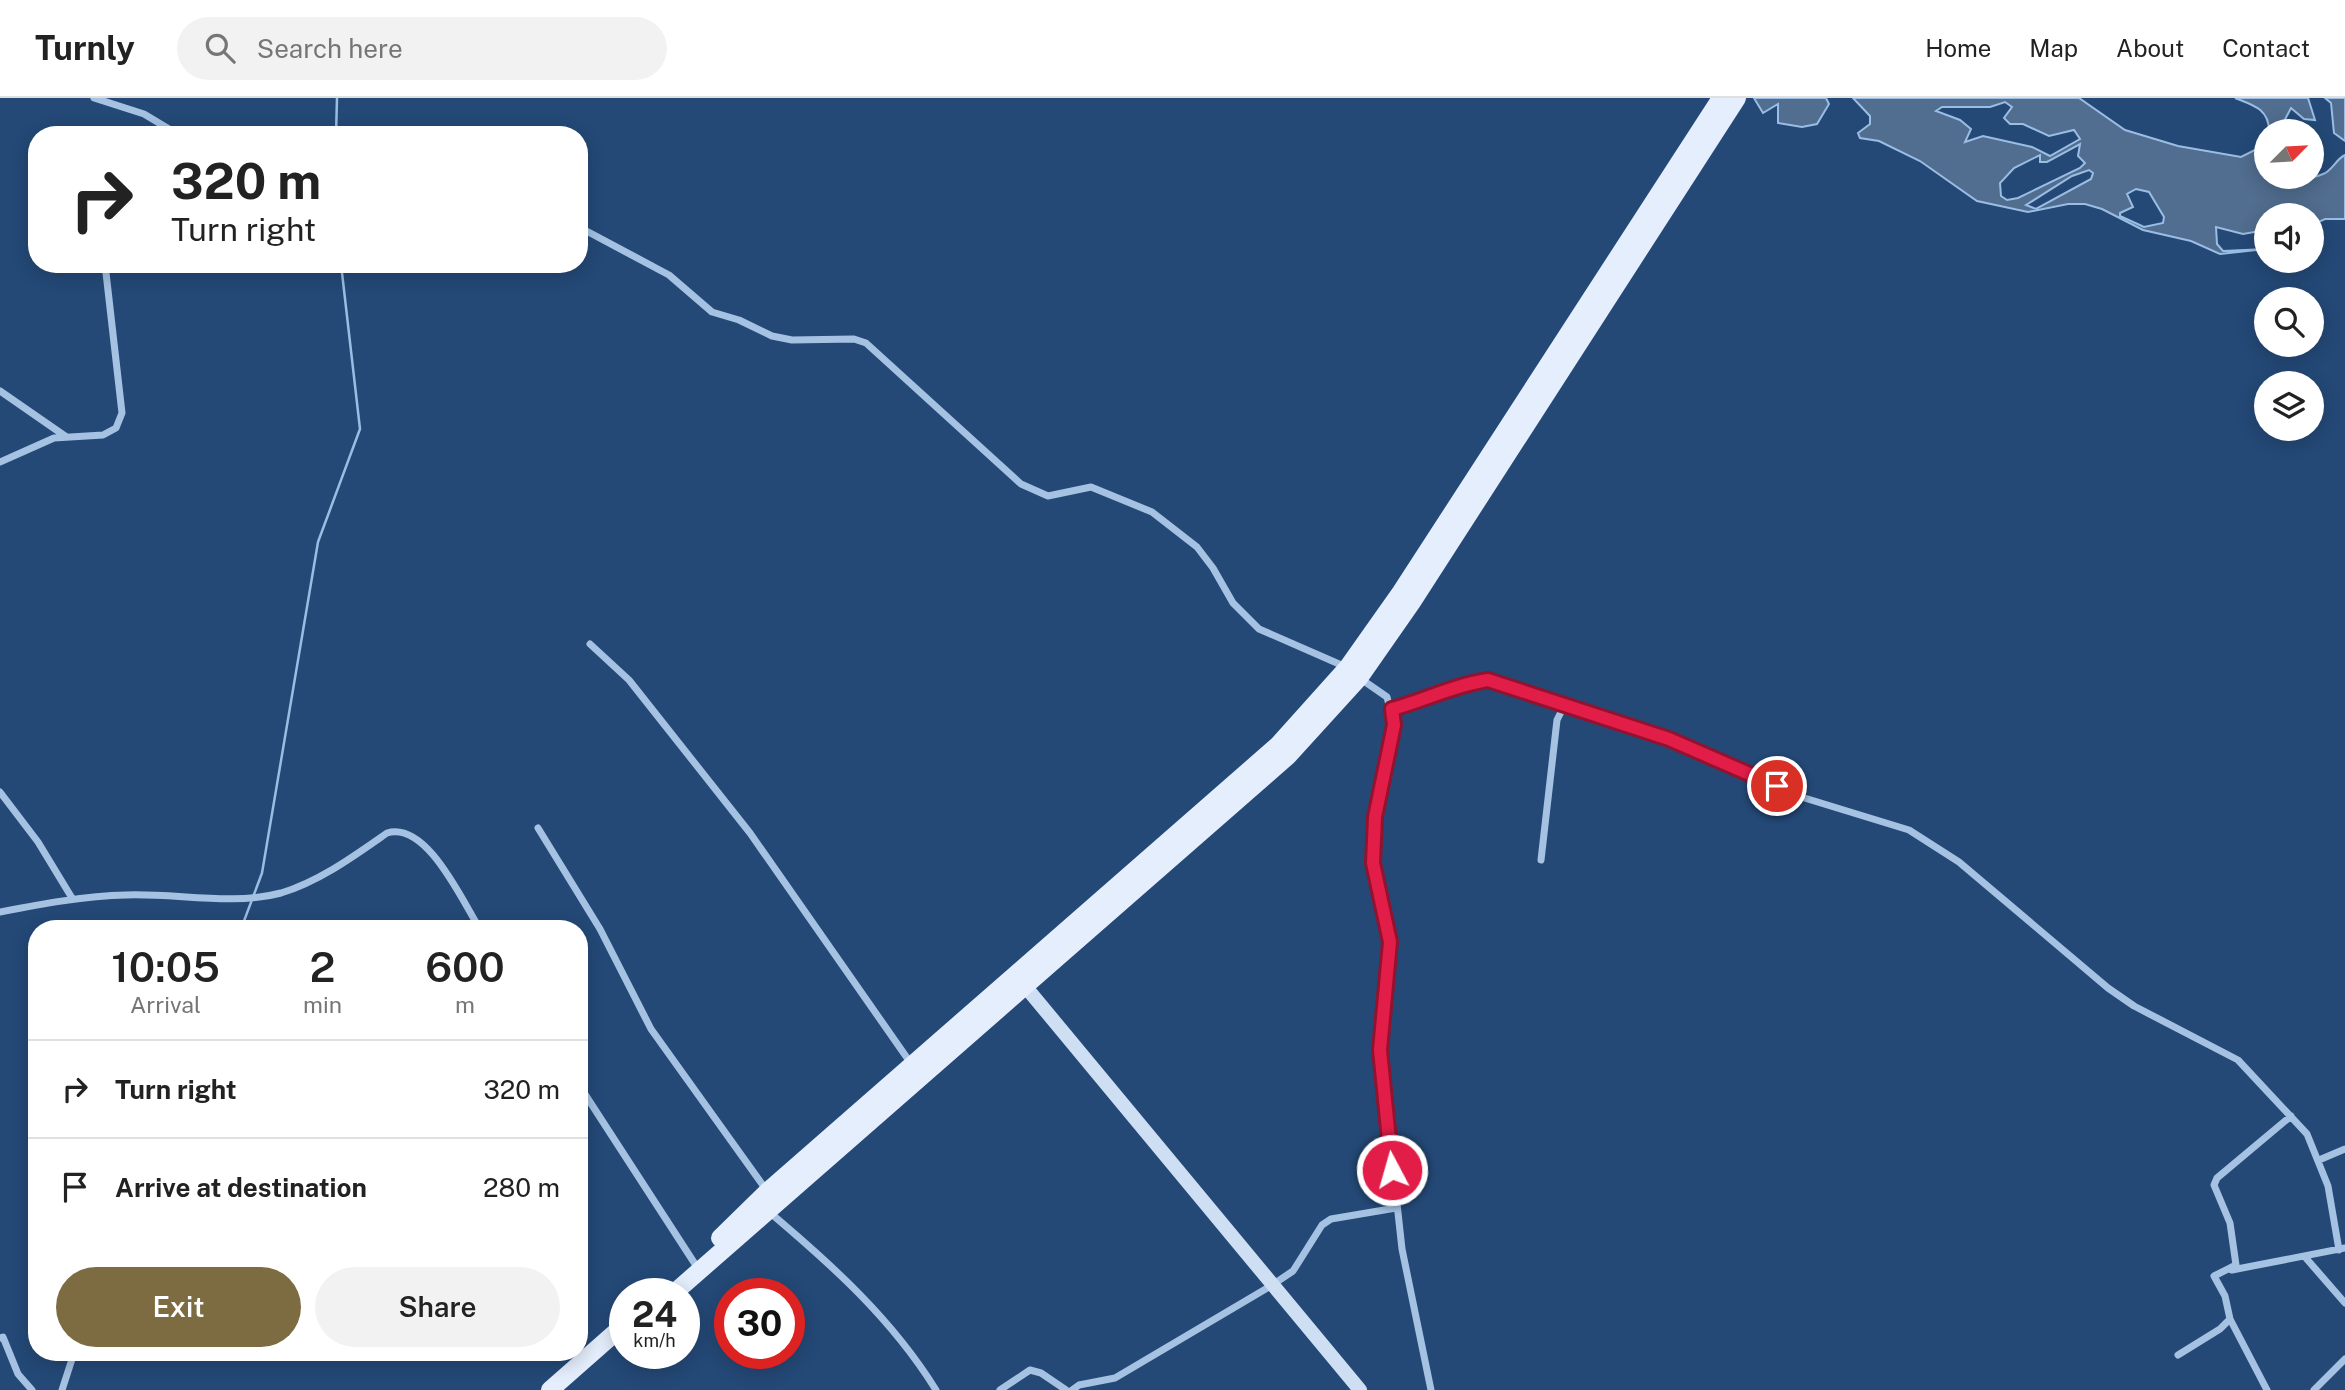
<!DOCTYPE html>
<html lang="en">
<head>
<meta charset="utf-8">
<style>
	body { margin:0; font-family:"Public Sans",sans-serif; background:#f2f2f2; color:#222; height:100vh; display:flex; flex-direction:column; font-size:26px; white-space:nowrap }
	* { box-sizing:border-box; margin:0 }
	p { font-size:23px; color:#767676 }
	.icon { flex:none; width:38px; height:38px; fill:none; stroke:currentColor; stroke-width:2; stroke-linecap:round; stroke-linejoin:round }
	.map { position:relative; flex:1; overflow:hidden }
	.side { position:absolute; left:28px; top:822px; width:560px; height:441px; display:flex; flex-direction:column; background:#fff; border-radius:28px; box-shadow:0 4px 18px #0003 }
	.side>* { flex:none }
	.banner { position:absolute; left:28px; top:28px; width:560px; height:147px; border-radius:28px; box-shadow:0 4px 18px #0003; background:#fff; color:#222; overflow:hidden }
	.needle { width:46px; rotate:66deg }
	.fabs { position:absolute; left:2254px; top:21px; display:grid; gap:14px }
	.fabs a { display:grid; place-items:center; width:70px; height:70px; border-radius:50%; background:#fff; box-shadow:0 4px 18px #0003; font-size:35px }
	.speed { position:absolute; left:609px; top:1180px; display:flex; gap:14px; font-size:35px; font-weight:700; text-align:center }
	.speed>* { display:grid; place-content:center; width:91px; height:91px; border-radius:50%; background:#fff; box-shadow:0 4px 18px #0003; line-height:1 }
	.speed small { font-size:18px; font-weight:400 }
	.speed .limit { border:10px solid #d22; background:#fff; color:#111 }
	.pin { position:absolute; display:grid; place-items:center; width:60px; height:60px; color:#fff; margin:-30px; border:4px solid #fff; border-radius:50%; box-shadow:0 2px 7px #0007 }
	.me { position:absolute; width:77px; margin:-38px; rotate:354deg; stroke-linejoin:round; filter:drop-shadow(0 0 5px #0008) }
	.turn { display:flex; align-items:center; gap:24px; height:147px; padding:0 28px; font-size:32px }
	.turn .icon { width:91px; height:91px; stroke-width:2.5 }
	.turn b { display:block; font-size:49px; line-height:60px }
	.eta { display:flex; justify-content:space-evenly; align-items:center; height:119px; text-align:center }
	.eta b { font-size:42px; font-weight:600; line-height:49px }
	.cta { display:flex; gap:14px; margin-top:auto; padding:14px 28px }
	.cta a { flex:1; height:80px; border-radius:42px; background:#7d6b42; color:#fff; font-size:28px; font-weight:600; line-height:80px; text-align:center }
	.cta a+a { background:#f2f2f2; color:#222 }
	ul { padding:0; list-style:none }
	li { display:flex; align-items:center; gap:21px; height:98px; padding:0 28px; border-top:2px solid #e0e0e0 }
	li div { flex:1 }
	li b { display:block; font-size:26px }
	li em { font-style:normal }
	header { display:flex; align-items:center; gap:42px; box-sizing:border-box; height:98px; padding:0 35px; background:#fff; border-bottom:2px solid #e0e0e0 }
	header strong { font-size:33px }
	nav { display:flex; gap:38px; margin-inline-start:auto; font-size:24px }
	.search { width:490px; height:63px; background:#f2f2f2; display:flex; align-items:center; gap:18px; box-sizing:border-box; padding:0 24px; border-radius:38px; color:#767676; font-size:26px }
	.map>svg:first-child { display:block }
	.water { fill:#516d8f; stroke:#9abde4; stroke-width:2; fill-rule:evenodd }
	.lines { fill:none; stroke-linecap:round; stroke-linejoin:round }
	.stream { stroke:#9abde4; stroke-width:2.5 }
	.minor { stroke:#a5c2e3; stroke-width:7 }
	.secondary { stroke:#cedff3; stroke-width:14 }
	.primary { stroke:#e5eefc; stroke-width:18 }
	.route-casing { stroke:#92132f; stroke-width:18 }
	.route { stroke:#e11d48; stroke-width:12 }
</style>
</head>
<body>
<header>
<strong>Turnly</strong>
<div class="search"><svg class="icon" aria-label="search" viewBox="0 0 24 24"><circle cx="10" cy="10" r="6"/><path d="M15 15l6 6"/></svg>Search here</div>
<nav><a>Home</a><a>Map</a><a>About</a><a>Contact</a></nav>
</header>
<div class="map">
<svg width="2345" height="1292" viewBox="0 0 2345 1292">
	<rect width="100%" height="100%" fill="#244977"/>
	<path class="water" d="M1754 0H1826L1829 6 1817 26 1802 29 1778 25V6L1763 15Z
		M1853 0H2079L2125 32 2178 48 2241 59 2261 49 2266 42V79C2284 79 2309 83 2323 76 2333 72 2335 62 2345 57V121H2325L2312 127V117H2266V132L2243 136 2216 129 2217 146 2223 153 2266 151 2220 156 2191 143 2143 132 2102 111 2085 106H2068L2028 114 1977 103 1920 63 1879 43 1860 40 1858 35 1870 26V18ZM2005 4 2012 9 2004 20 2010 26H2023L2049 38 2074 32 2080 41 2050 58 2032 49 1983 38 1965 44 1971 31 1960 22 1936 13 1942 9H1990ZM2080 46 2078 58 2085 65 2080 70 2018 100 2007 102 2001 98 2000 85 2014 70 2040 57V64H2047ZM2089 72 2093 75 2091 81 2036 111 2026 107 2072 78ZM2136 91 2149 94 2164 119 2163 125 2144 129 2120 118V115L2133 109 2127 96Z
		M2235 0H2308L2315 22 2304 21 2291 10 2279 33H2269C2269 11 2253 7 2235 0Z
		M2325 0H2345V43L2334 35 2331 5Z"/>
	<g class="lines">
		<path class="stream" d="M336 37 337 0
			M241 831 262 775 318 444 360 331 341 166"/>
		<path class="minor" d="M94 0 144 16 179 37
			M579 129 669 177 712 214 739 222 772 238 792 242 854 241 866 245 1021 386 1048 398 1091 389 1152 414 1197 449 1213 470 1233 505 1259 531 1346 569
			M0 293 65 338
			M0 364 54 340 103 337 116 330 122 315 105 166
			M590 546 629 582 750 735 912 967
			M1361 581 1387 599 1394 627 1375 719 1373 765 1390 844 1380 952 1402 1151 1431 1292
			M1392 611C1425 603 1454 587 1488 582L1669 641 1798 698 1909 732 1959 764 2108 890 2134 908 2238 962 2307 1036 2328 1088 2339 1152
			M0 694 38 744 72 800
			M538 730 600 831 651 931 767 1093
			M1541 762 1557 622 1565 606
			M0 814C42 806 84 798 126 797 176 795 233 808 281 795 320 783 354 758 387 735 427 723 462 803 480 831
			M579 987 695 1166
			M2319 1062 2345 1051
			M768 1113C832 1167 892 1221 936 1292
			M2305 1159 2345 1205
			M2232 1172 2345 1150
			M0 1240 3 1239 18 1276 32 1292
			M2178 1257 2220 1231 2230 1221
			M62 1292 74 1255
			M1000 1292 1030 1272 1041 1275 1066 1292
			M1072 1292 1079 1287 1115 1280 1269 1189 1293 1173 1322 1127 1331 1121 1396 1110
			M2267 1292 2230 1221 2225 1198 2214 1178 2236 1167 2230 1125 2214 1087 2217 1080 2291 1018
			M2314 1292 2345 1261"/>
		<path class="secondary" d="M1020 882 1360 1292"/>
		<path class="primary" d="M720 1140 768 1093 1278 647 1348 569 1401 494 1721 0
			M674 1195 1288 658 1359 580 1412 504 1737 0
			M550 1292 625 1226"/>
	</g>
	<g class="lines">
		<g class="route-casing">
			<path id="route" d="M1392 1072 1380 952 1390 844 1373 765 1375 719 1394 627 1392 611C1425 602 1454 587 1488 582L1669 641 1777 688"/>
		</g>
		<use href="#route" class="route"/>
	</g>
</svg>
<div class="fabs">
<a><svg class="needle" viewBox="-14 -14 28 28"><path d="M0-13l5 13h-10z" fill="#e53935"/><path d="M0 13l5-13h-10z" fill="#767676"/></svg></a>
<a><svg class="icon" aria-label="sound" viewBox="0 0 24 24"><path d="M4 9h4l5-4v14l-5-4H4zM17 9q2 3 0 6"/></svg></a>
<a><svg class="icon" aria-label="search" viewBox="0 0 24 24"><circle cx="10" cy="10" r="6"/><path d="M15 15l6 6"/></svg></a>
<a><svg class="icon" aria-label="layers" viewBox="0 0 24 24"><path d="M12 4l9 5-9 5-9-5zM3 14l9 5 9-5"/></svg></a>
</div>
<div class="speed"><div>24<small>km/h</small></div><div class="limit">30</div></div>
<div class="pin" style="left:1777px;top:688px;background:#d93025"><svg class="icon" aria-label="arrive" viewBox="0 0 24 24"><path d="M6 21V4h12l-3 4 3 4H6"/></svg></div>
<svg class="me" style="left:1392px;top:1072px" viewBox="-20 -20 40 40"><circle r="17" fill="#e11d48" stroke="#fff" stroke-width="3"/><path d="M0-11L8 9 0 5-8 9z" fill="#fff"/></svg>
<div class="banner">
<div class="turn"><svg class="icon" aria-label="right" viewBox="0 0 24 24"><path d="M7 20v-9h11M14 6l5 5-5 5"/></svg><div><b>320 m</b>Turn right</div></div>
</div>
<section class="side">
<div class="eta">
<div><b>10:05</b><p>Arrival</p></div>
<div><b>2</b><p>min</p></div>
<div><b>600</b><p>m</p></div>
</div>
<ul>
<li><svg class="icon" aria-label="right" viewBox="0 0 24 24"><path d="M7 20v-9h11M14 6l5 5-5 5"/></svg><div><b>Turn right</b></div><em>320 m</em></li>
<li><svg class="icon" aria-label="arrive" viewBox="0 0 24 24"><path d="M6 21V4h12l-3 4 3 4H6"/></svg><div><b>Arrive at destination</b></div><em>280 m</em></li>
</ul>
<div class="cta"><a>Exit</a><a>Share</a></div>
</section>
</div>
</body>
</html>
